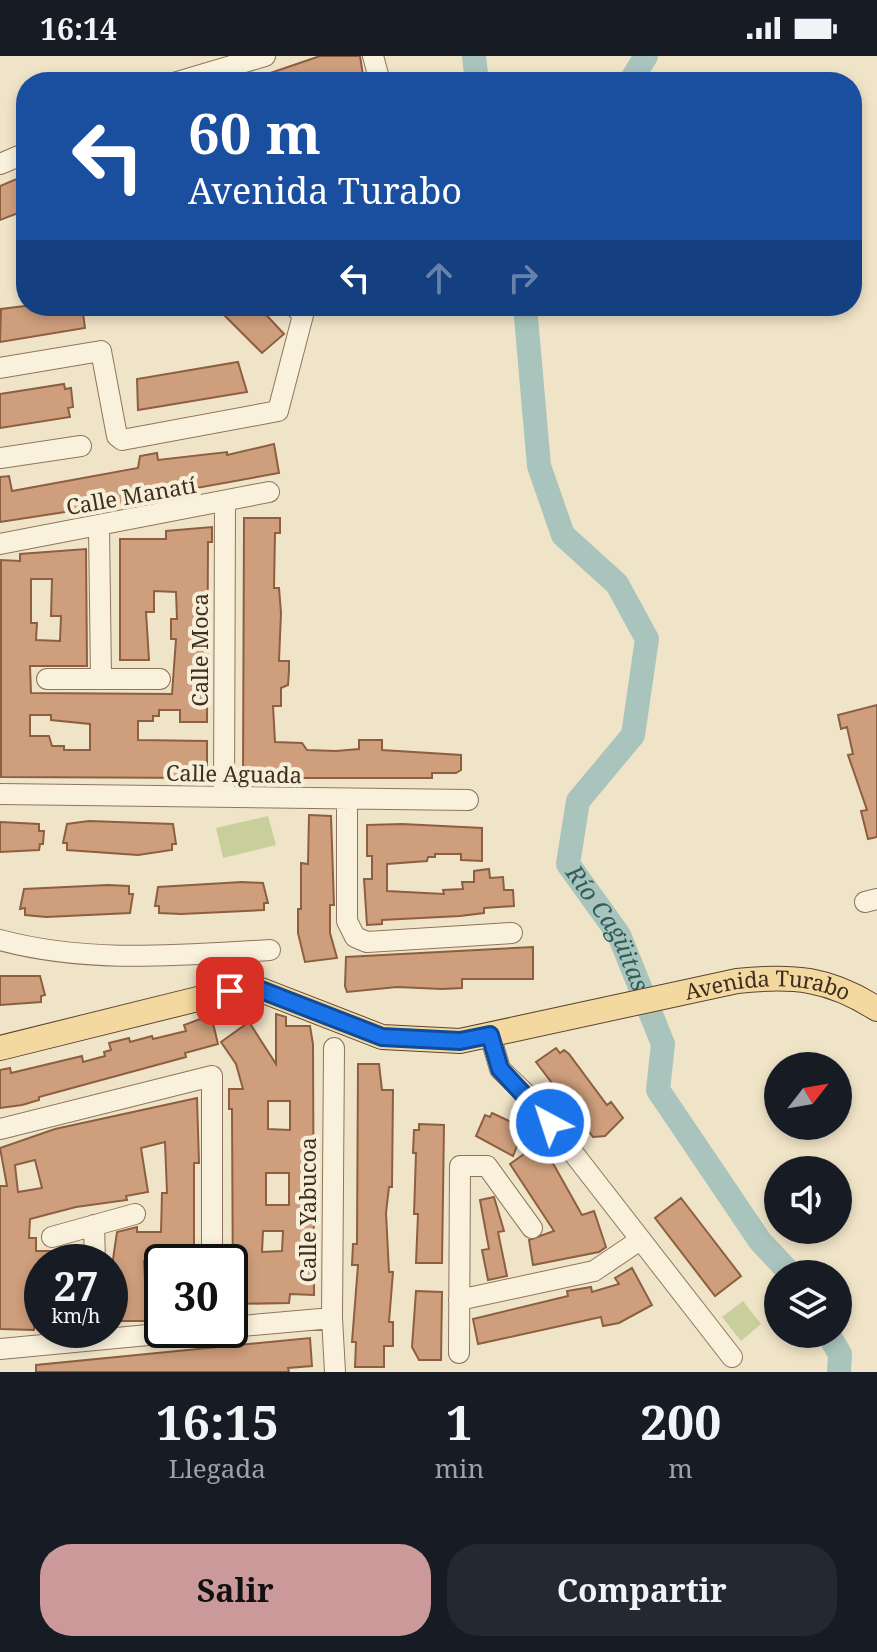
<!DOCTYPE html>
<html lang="es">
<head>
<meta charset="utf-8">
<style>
	body { margin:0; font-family:"Noto Serif",serif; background:#242831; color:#f1f3f6; height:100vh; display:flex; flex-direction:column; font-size:30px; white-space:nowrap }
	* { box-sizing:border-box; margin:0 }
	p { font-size:26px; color:#9ea1a6 }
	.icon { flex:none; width:44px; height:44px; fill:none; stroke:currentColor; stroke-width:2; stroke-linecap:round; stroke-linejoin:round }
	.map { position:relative; height:1316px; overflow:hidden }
	.details { display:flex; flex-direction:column; background:#171b24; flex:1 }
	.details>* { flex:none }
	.hud { position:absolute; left:16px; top:16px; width:846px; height:244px; border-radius:32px; box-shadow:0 4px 12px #0003; background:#1a4fa0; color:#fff; overflow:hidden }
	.needle { width:52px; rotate:59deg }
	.buttons { position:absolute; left:764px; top:996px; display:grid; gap:16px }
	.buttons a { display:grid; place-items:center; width:88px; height:88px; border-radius:50%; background:#171b24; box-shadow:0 4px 12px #0003; font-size:40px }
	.speed { position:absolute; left:24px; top:1188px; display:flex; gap:16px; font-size:40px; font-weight:700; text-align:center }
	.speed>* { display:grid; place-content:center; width:104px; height:104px; border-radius:50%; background:#171b24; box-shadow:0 4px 12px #0003; line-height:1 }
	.speed small { font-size:20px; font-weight:400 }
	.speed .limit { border:4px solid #111; border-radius:12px; background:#fff; color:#111 }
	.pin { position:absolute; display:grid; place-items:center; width:68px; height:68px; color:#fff; margin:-34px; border-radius:16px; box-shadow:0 4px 12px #0006 }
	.me { position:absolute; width:88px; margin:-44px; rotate:320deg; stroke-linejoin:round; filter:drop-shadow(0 0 6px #0008) }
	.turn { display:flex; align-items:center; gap:28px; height:168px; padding:0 40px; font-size:36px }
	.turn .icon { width:104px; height:104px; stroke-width:2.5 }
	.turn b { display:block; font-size:56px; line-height:68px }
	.lanes { display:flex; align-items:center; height:76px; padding:0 40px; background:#0003; justify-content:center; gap:40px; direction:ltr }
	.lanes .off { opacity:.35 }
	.eta { display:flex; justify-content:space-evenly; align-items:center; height:136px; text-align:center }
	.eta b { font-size:48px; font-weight:700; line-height:56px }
	.button { display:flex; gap:16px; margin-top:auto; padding:16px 40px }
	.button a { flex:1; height:92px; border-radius:32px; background:#cc999b; color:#111; font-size:32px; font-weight:700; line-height:92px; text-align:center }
	.button a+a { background:#242831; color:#f1f3f6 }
	.status { display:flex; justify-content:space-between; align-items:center; height:56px; padding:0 40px; background:#171b24; direction:ltr }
	.status svg { height:22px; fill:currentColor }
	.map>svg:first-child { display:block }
	.green { fill:#c9cf9b }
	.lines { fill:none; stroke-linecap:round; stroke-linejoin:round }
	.river { stroke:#a9c4bc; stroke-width:24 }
	.building { fill:#cf9f7d; stroke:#8d5f41; stroke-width:2; fill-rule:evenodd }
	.minor-casing { stroke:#8d765c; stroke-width:22 }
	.major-casing { stroke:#5b4430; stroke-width:26 }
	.minor { stroke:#faf1dc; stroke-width:20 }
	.major { stroke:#f3d9a0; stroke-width:24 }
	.route-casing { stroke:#114b97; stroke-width:20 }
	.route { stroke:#1a73e8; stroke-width:14 }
	.labels { text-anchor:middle; stroke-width:8; stroke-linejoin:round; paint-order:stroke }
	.street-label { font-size:22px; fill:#3d2e20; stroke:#f7eed8 }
	.water-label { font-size:24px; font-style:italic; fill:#2f5d5a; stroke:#f7eed8 }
</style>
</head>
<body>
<div class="status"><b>16:14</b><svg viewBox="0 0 49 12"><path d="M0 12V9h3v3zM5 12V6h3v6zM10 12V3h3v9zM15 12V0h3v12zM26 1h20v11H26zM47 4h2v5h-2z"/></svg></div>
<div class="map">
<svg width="877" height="1316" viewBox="0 0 877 1316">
	<rect width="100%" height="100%" fill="#f0e4c8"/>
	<path class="green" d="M268 760 276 789 223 802 216 772Z
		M743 1245 761 1268 741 1285 722 1261Z"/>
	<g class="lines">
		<g class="river">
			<path d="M474 0 477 26"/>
			<path d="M630 26 646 0"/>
			<path id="s1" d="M525 250 539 410 563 479 617 528 647 583 633 679 578 745 568 808 619 879 663 988 658 1034 760 1185 791 1218"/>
			<path d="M828 1278 840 1298 839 1316"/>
		</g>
	</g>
	<path class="building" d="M320 0H360L363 19 342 26H317L316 23 306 26H244Z
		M26 119V154L0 164V130Z
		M25 250H82L85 272 0 286 1 253Z
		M215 250H258L284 278 262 297Z
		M238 306 247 336 138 354 137 323Z
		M64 328 65 333 71 332 73 351 68 352 70 361 0 372V338Z
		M274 388 279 417 163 438V441L0 466V421L9 420 12 435 138 412 140 400 157 397 158 404 227 396V399Z
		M244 462H280V477H275L274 532H279L281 557 279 605H289V615L288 629 281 632V650H273L275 686 302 687 307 694 336 695 359 693V684H382V694L461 699V714L456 717H432V722H243Z
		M212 471V486H208L207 666H180V654H159V660H153V665H138V684L207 685V722L1 721V504L20 505V498L86 493 87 610H30L31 637 172 638 176 583H171V563H177L176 536 154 535V556H146L149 604H120V483H166V475ZM31 523H52L51 560H61L60 585 36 584 37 567H31ZM30 659H51V664L90 668V694H64V690H52L49 680H30Z
		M877 649V781L868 783 861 755 867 754 848 699 853 698 847 671 841 673 838 659Z
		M309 759 331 760 334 849H330V877L337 902 305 906 298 877V853H301V807L308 808Z
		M89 765 173 768 176 788H172V794L138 799 67 794V787H63L67 768Z
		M0 766 39 768V775H44L43 788H40L39 794 0 796Z
		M402 768 482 772V805L461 804V798H435V801H428L427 805 387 808V835L444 838 443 834 463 833 462 826H474V815L489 813 490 822 503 821 504 834H513L514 850 484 852V857L460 860 382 864V868L367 869 364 823H372V800H367V769Z
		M242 826 263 827 268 847H264V854L181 858 159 857V850H155L158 831Z
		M108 829 129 830V838H133L130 857 46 861 25 859V852L20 853 24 833Z
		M533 891V923H462V932L442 933 397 931 347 936 345 930 346 901Z
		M0 920H40L45 939 41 940V946L0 949Z
		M276 958 286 961V970H310L313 988 314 1239 290 1238 289 1247 233 1248 232 1053H229V1033H243L236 1008 221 986 249 966 276 1008ZM268 1045H290V1074L268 1073ZM266 1117H289V1149H266ZM263 1175H283L282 1195 262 1196Z
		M211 959 218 988 185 997 186 1001 39 1041V1044L22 1049 0 1052V1014L10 1012 11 1017 82 1000 83 1006 105 1000 104 996 111 994 109 987 129 982 130 986 152 980 153 983 186 975 184 969Z
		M556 992 560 997 564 994 569 998 607 1049 611 1046 623 1062 605 1080 593 1081 536 1006Z
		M358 1008H379L382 1034H393L392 1131H389L386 1157 389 1216H393L389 1266H393V1290H384V1311H355L356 1286H352L358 1209H352L353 1188H357Z
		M197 1042 199 1107H194V1205H144L147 1265H114L112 1210 117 1176 137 1171V1176H161L162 1137H167L165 1086 141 1092 148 1136 126 1140 127 1144 76 1151 30 1163 29 1182H36V1195H72V1206H42V1269H34V1274L0 1273V1130H7L0 1092 55 1073ZM35 1104 42 1132 18 1136 15 1109Z
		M492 1057 524 1072 513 1100 476 1080 485 1059 490 1061Z
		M419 1068 444 1069 442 1207H416L418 1158H414L416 1097H413L414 1074H419Z
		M541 1086 582 1159 594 1155 606 1191 599 1196 533 1209 529 1184 554 1175 510 1108Z
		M494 1141 504 1175 498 1176 507 1220 488 1224 482 1194 489 1193 480 1144Z
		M681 1142 741 1220 715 1240 655 1162Z
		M632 1212 652 1249 619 1267 603 1270 601 1261 478 1288 473 1263 568 1240 567 1235 591 1231 592 1236 619 1228 615 1222Z
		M416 1235 442 1236 441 1304H419L412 1291Z
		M310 1282 312 1310 288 1312 289 1316H36V1309Z"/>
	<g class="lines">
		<g class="minor-casing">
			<path id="minor" d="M373 0 380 26
				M177 26 265 0
				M0 108 26 97
				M0 312 101 295 117 380 122 384 278 355 303 259 294 250
				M0 402 81 390
				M99 471 101 622
				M0 488 269 436
				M47 623H160
				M0 738 468 744
				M224 741 225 448
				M347 743V865L355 881 367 886 512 877
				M865 846 877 843
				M0 884C89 908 179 899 270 894
				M490 979 500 1013 532 1044 732 1301
				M334 992 332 1262 335 1316
				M0 1073 212 1020V1206
				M94 1169 95 1206
				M52 1181 135 1158
				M459 1244 594 1215 640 1184
				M230 1271 332 1262
				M0 1293 201 1274
				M459 1297 460 1110H487L532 1172"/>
		</g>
		<g class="major-casing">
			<g id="major">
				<path id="s2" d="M0 992 230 935 261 934 382 981 460 985 737 925C793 919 829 922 877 953"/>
			</g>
		</g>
		<use href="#minor" class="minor"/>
		<use href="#major" class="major"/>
	</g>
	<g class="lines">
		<g class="route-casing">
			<path id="route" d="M230 935 261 934 382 981 460 985 490 979 500 1013 550 1067"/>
		</g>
		<use href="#route" class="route"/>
	</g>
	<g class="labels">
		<g class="street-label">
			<text transform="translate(131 440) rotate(-10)" y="8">Calle Manatí</text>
			<text transform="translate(200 594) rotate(-90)" y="8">Calle Moca</text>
			<text transform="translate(234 718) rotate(1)" y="8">Calle Aguada</text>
			<text dy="8" stroke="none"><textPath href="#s2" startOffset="790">Avenida Turabo</textPath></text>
			<text transform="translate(308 1154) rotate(-90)" y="8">Calle Yabucoa</text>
		</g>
		<g class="water-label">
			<text dy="8" stroke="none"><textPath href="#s1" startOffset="692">Río Cagüitas</textPath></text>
		</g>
	</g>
</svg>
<div class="buttons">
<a><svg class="needle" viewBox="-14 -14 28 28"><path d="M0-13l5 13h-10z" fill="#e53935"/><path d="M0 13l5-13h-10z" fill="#9ea1a6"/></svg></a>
<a><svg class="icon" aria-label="sound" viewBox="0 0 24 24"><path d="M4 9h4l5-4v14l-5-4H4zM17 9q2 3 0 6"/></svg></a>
<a><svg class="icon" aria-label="layers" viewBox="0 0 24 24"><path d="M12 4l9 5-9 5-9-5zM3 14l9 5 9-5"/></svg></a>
</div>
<div class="speed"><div>27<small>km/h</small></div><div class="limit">30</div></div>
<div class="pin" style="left:230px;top:935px;background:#d93025"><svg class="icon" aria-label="arrive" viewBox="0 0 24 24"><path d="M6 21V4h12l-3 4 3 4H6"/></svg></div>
<svg class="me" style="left:550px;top:1067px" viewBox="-20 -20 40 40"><circle r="17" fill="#1a73e8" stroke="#fff" stroke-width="3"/><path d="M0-11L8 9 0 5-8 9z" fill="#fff"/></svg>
<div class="hud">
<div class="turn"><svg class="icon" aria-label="left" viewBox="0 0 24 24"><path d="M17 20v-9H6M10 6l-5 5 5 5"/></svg><div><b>60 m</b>Avenida Turabo</div></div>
<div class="lanes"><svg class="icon" aria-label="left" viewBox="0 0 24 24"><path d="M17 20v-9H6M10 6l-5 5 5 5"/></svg><svg class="icon off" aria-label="ahead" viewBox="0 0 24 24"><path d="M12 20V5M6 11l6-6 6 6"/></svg><svg class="icon off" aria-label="right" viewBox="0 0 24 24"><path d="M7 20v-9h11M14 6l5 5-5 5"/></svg></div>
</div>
</div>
<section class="details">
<div class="eta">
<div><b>16:15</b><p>Llegada</p></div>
<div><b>1</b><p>min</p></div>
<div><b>200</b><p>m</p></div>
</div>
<div class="button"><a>Salir</a><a>Compartir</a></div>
</section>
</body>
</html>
